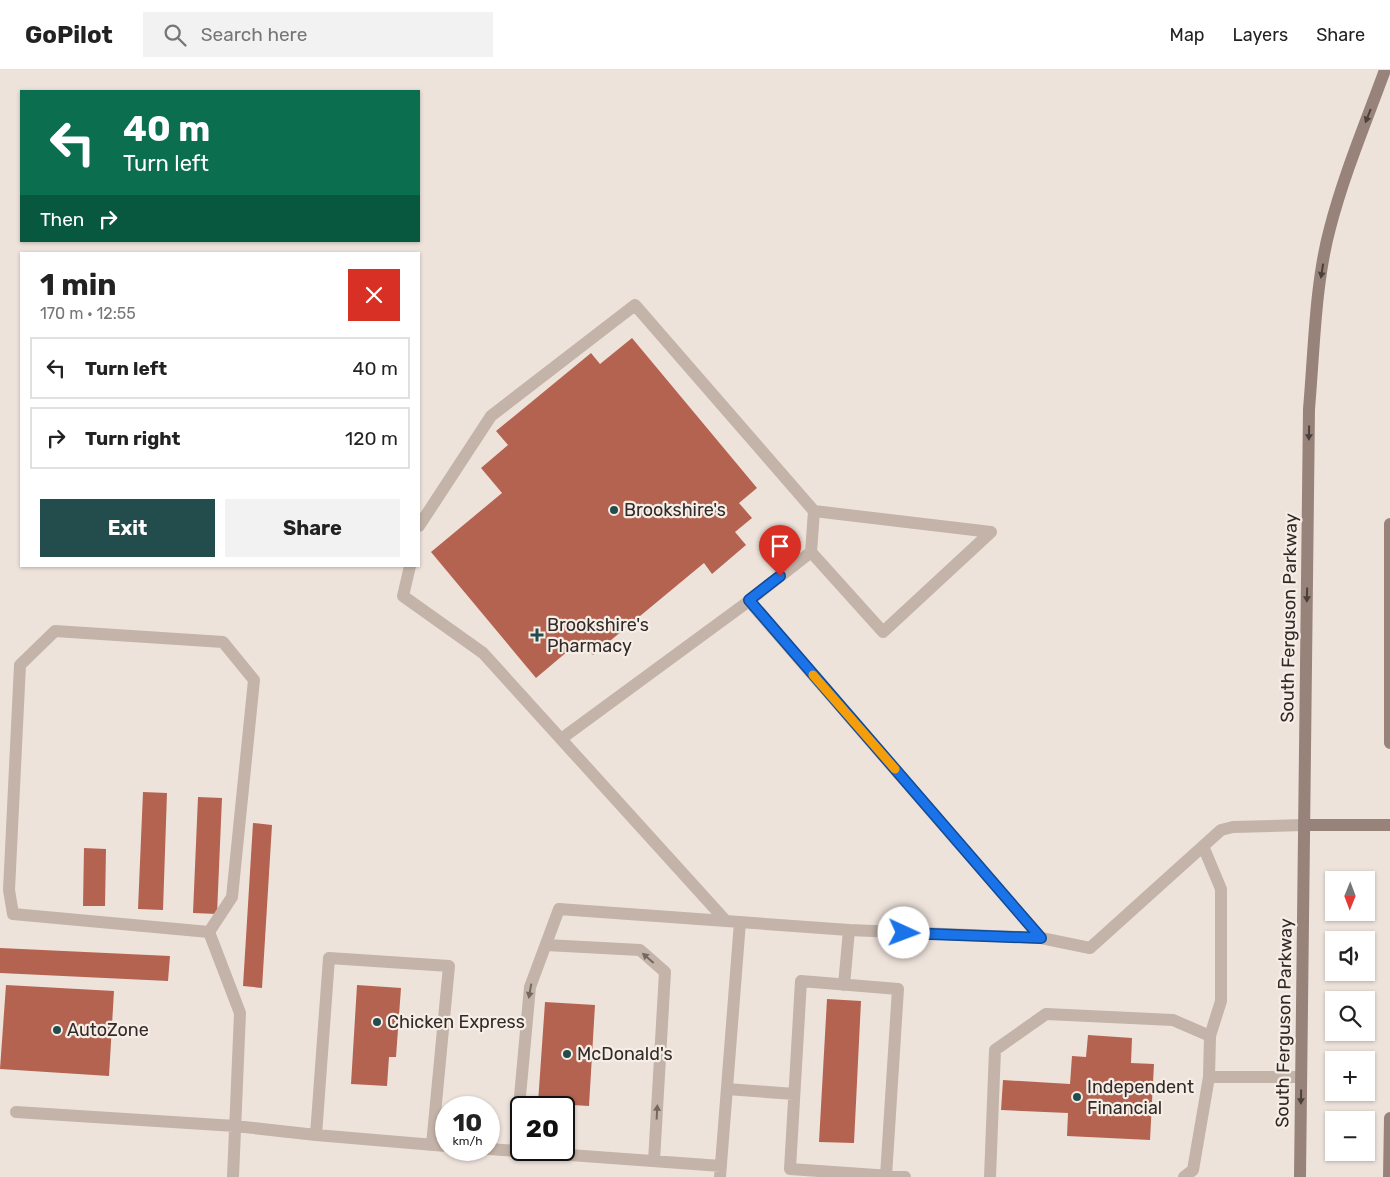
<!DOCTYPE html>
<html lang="en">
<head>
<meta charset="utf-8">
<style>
	body { margin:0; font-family:Rubik,sans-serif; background:#f2f2f2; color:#222; height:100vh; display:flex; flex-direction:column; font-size:19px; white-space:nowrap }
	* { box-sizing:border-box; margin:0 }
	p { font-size:16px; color:#767676 }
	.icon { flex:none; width:28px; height:28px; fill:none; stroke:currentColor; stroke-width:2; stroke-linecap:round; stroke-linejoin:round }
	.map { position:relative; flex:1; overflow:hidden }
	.details { position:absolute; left:20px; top:182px; width:400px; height:315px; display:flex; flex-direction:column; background:#fff; border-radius:0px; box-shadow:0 1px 4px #0004 }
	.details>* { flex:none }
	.banner { position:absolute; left:20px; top:20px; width:400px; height:152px; border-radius:0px; box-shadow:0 1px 4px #0004; background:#0b6e4f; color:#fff; overflow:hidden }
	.needle { width:32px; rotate:181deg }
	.fabs { position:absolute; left:1325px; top:801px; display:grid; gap:10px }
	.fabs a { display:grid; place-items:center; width:50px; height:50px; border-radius:0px; background:#fff; box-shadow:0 1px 4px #0004; font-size:25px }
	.speed { position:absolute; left:435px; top:1026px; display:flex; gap:10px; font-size:25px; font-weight:700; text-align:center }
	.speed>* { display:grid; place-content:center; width:65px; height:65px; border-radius:50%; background:#fff; box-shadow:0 1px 4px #0004; line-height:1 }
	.speed small { font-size:12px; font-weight:400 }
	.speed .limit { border:2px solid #111; border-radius:8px; background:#fff; color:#111 }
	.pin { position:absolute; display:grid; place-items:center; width:42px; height:42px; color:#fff; margin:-51px -21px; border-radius:50% 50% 50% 0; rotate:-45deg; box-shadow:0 0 5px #0007 }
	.pin .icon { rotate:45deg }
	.me { position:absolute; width:55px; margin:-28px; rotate:92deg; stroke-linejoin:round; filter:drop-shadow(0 0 4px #0008) }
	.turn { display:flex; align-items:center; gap:18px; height:105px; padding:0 20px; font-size:22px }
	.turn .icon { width:65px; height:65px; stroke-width:2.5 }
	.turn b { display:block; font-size:35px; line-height:42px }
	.then { display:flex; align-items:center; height:48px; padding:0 20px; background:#0003; gap:10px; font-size:19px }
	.round { display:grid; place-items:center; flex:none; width:52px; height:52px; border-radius:0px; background:#f2f2f2 }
	.overview { display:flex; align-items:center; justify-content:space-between; height:85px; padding:0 20px }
	h1 { font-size:30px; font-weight:700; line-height:38px }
	.primary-button { display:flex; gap:10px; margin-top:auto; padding:10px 20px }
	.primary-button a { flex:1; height:58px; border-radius:0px; background:#234d4d; color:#fff; font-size:20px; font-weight:700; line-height:58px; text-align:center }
	.primary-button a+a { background:#f2f2f2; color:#222 }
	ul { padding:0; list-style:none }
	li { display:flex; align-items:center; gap:15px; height:62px; margin:0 10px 8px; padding:0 10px; border:2px solid #e0e0e0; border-radius:0px }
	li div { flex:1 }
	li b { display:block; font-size:19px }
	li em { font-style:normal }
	header { display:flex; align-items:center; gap:30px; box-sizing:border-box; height:70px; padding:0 25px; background:#fff; border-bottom:1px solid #e0e0e0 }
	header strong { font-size:24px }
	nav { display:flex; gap:28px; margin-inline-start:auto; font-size:18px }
	.search { width:350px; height:45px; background:#f2f2f2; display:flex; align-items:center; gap:12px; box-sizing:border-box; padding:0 18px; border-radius:0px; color:#767676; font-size:19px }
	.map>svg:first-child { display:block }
	.building { fill:#b56351 }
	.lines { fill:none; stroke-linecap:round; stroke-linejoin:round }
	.lane { stroke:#c4b3a8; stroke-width:12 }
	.secondary { stroke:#97837a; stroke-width:12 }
	.oneway { fill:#4b403c }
	.oneway2 { fill:#746861 }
	.route-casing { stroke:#114b97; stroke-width:12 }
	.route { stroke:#1a73e8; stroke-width:9 }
	.slow { stroke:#f59e0b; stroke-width:9 }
	.poi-dot { fill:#234d4d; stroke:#f6eee6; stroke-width:2 }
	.labels { text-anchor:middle; stroke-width:4.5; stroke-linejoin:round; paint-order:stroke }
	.poi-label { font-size:18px; fill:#322a27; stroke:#f6eee6; text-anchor:start }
	.street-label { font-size:18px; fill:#322a27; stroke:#f6eee6 }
</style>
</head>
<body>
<header>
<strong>GoPilot</strong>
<div class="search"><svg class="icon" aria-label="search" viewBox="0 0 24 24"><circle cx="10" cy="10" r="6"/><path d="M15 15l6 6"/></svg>Search here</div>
<nav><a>Map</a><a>Layers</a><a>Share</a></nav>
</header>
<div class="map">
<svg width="1390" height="1107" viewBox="0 0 1390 1107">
	<rect width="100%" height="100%" fill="#eee3db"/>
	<path class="building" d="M632 268 757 418 739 433 752 448 735 462 746 475 712 504 704 493 593 585 581 570 536 608 431 482 502 423 481 398 508 375 496 361 591 283 600 294Z
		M143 722 167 723 163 840 138 839Z
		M198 727 222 728 217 844 193 843Z
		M253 753 272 755 262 918 243 916Z
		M84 778 106 779 105 836H83Z
		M0 878 170 886 168 911 0 903Z
		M6 915 114 921 109 1006 0 999Z
		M357 915 401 918 396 987H389L387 1016 351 1014Z
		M827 929 861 931 854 1073 819 1072Z
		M545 932 595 935 589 1036 538 1033Z
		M1088 965 1132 968 1131 993 1154 994 1150 1070 1067 1066 1068 1043 1001 1040 1003 1010 1070 1014 1072 986 1086 987Z"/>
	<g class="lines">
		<path class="lane" d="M419 456 491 346 635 235 814 441 991 462 883 562 811 482 749 531 1041 868
			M811 482 814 441
			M410 496 403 526 483 583 726 851
			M55 561 223 572 254 610 232 827 209 862 13 844 9 820 20 595Z
			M561 669 749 531
			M1203 776 1221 819V931L1210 966
			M209 862 240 943 233 1107
			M546 875 640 880 665 902 654 1091
			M844 915 849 860
			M1209 1007H1301
			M727 1019 794 1024
			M16 1042 235 1056 316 1065
			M432 1075 449 896 329 888 316 1065 446 1076
			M489 1079 721 1096
			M515 1081 530 917 559 839 849 860 1041 868 1090 878 1221 760 1233 757 1304 755
			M886 1106 898 919 801 911 790 1099 905 1107
			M720 1107 740 852
			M990 1107 995 980 1046 944 1173 950 1210 966 1209 1007 1193 1100 1184 1107"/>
		<path class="secondary" d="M1390 454V673
			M1304 755H1390
			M1300 1107 1309 339C1314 282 1315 213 1330 158 1344 104 1366 52 1385 0
			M1389 1107 1390 1048"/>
	</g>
	<defs><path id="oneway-solid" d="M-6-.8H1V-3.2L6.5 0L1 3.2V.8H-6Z" transform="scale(1.25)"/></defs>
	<g class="oneway">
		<use href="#oneway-solid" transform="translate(1368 46) rotate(111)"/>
		<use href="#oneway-solid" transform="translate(1322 201) rotate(99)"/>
		<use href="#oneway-solid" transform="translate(1309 363) rotate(91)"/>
		<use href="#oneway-solid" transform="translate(1307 525) rotate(91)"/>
		<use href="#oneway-solid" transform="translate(1301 1027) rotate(91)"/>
	</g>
	<g class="oneway2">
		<use href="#oneway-solid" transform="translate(648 888) rotate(-139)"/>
		<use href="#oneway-solid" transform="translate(530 921) rotate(100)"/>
		<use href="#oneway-solid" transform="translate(657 1042) rotate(-87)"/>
	</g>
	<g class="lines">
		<g class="route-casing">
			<path id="route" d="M780 506 749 530 1041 868 904 863"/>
		</g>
		<use href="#route" class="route"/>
		<path class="slow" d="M813 605 895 699"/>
	</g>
	<g class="poi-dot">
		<circle cx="614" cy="440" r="5"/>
		<path d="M534.5 557.5h5v5h5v5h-5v5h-5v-5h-5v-5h5z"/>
		<circle cx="377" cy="952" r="5"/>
		<circle cx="57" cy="960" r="5"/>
		<circle cx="567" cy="984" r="5"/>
		<circle cx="1077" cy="1027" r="5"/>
	</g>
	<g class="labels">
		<g class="poi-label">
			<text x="624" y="446">Brookshire's</text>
			<text x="547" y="561">Brookshire's<tspan x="547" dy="21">Pharmacy</tspan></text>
			<text x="387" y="958">Chicken Express</text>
			<text x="67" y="966">AutoZone</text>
			<text x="577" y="990">McDonald's</text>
			<text x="1087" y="1023">Independent<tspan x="1087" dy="21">Financial</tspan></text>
		</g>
		<g class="street-label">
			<text transform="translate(1289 548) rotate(-89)" y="6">South Ferguson Parkway</text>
			<text transform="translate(1284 953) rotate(-89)" y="6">South Ferguson Parkway</text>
		</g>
	</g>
</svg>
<div class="fabs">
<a><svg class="needle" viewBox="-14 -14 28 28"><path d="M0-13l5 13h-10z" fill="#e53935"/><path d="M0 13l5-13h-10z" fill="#767676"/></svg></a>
<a><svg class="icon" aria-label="sound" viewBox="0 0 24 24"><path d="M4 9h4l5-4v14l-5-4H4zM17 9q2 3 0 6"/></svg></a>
<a><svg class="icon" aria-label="search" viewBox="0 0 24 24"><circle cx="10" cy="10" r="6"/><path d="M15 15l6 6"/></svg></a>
<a>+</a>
<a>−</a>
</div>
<div class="speed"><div>10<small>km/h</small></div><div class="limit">20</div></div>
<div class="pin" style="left:780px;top:506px;background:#d93025"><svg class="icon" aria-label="arrive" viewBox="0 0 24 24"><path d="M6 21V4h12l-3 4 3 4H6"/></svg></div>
<svg class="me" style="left:904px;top:863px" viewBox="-20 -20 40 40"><circle r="19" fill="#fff"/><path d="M0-13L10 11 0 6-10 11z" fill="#1a73e8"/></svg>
<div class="banner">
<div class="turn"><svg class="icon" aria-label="left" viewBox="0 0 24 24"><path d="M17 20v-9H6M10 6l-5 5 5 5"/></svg><div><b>40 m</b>Turn left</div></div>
<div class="then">Then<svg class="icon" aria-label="right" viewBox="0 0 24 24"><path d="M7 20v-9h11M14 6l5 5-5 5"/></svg></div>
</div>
<section class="details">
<div class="overview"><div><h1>1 min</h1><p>170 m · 12:55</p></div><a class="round" style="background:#d93025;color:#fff"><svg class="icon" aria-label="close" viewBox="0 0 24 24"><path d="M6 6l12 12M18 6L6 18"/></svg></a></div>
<ul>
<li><svg class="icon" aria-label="left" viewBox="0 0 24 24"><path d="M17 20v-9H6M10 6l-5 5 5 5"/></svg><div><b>Turn left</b></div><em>40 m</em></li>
<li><svg class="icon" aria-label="right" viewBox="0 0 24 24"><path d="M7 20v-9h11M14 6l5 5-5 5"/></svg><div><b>Turn right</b></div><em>120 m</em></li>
</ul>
<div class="primary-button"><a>Exit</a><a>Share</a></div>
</section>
</div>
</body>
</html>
